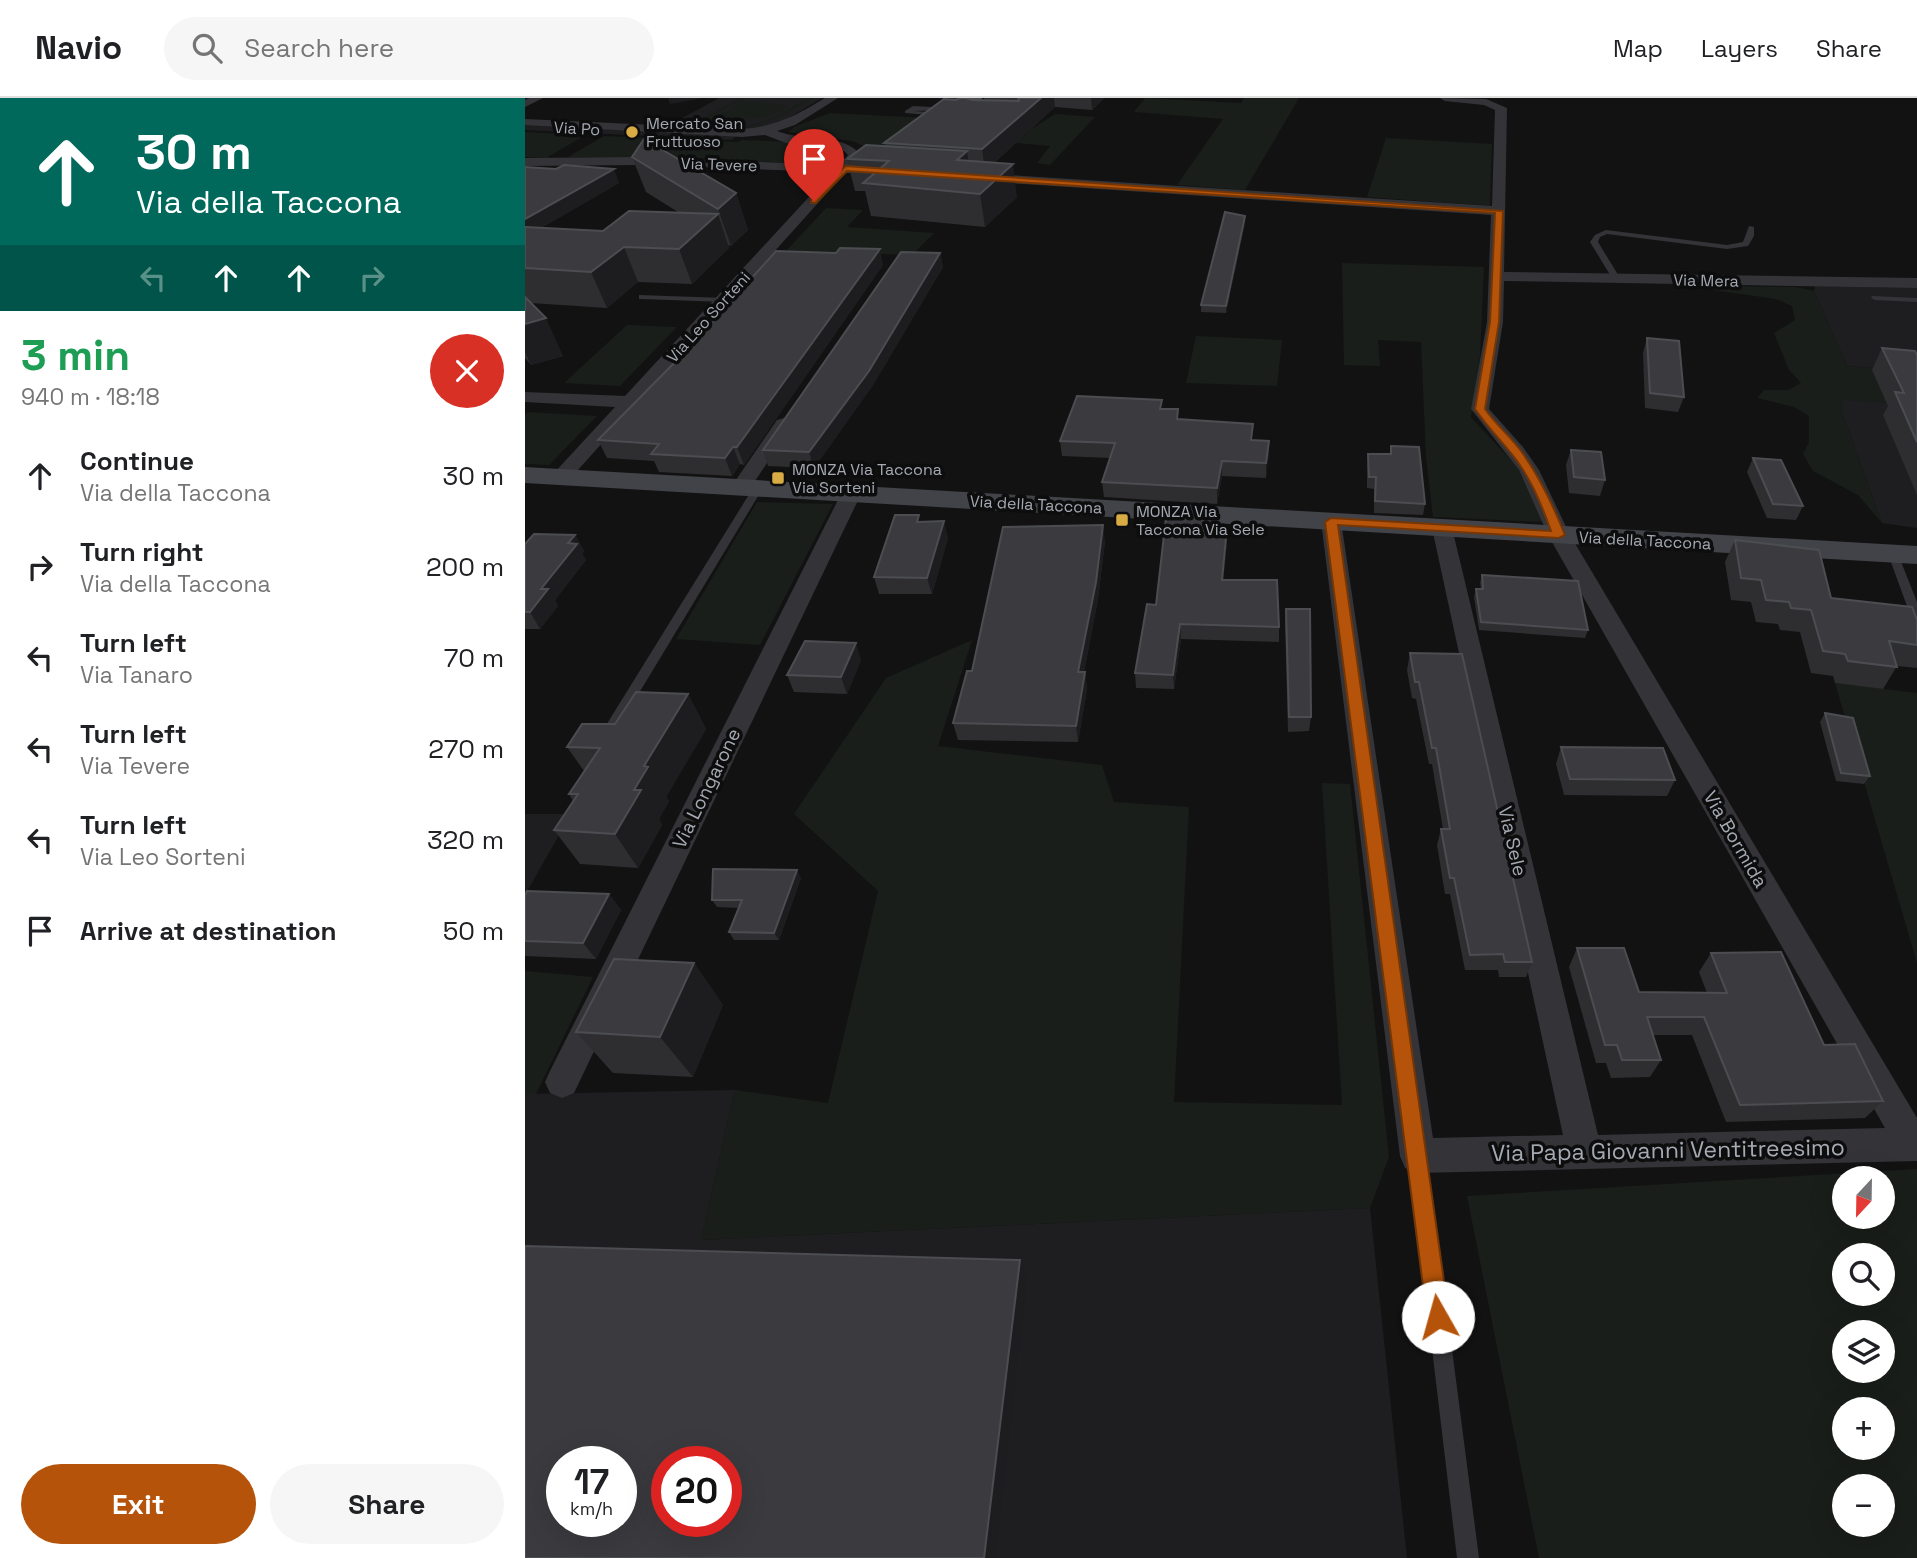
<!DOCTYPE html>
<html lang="en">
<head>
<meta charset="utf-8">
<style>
	body { margin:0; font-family:"Space Grotesk",sans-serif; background:#f6f6f6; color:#202124; height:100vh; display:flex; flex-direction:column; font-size:26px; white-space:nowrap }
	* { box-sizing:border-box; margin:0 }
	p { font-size:23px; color:#757577 }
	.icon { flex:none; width:38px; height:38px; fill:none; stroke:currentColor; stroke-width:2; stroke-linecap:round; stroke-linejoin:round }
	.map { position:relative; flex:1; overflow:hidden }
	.details { display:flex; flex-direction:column; background:#fff; width:525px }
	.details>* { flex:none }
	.top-card { background:#00695c; color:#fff; overflow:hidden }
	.needle { width:46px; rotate:202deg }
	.tools { position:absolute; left:1307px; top:1068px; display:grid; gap:14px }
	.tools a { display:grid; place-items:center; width:63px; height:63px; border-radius:50%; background:#fff; box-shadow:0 7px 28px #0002; font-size:35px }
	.speed { position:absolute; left:21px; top:1348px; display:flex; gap:14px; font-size:35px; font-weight:700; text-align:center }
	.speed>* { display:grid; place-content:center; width:91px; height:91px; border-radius:50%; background:#fff; box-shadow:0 7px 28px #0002; line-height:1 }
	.speed small { font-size:18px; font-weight:400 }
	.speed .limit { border:10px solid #d22; background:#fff; color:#111 }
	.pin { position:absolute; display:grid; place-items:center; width:60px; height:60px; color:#fff; margin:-72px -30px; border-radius:50% 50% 50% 0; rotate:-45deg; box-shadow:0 0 7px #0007 }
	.pin .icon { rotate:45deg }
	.me { position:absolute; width:77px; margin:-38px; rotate:353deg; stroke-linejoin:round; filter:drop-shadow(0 0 5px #0008) }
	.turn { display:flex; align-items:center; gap:24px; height:147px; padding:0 21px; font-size:32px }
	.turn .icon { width:91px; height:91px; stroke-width:2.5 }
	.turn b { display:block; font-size:49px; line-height:60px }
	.lanes { display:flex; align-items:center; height:66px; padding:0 21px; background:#0003; justify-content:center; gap:35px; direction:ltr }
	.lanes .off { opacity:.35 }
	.round { display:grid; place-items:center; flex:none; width:74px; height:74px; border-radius:37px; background:#f6f6f6 }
	.overview { display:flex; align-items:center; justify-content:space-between; height:119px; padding:0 21px }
	h1 { font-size:42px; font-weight:600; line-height:52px; color:#1e9e55 }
	.primary-button { display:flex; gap:14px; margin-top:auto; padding:14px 21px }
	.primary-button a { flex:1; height:80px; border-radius:42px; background:#b45309; color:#fff; font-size:28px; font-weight:600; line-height:80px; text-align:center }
	.primary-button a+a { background:#f6f6f6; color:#202124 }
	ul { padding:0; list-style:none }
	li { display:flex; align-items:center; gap:21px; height:91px; padding:0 21px }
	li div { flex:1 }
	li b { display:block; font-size:26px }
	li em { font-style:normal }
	header { display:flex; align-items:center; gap:42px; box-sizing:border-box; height:98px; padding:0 35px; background:#fff; border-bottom:2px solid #e0e0e0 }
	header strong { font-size:33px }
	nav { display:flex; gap:38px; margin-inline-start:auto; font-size:24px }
	.search { width:490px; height:63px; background:#f6f6f6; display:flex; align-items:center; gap:18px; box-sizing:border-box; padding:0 24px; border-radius:38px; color:#757577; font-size:26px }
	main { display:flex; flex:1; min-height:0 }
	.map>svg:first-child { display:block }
	.built { fill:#1e1e20; fill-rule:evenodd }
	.green { fill:#191e1a; fill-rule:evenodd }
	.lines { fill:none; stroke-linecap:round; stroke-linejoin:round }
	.service { fill:#343438; fill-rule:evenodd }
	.minor { fill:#343438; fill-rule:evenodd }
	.secondary { fill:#424348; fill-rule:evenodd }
	.wall { fill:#2e2e31 }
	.shaded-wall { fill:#1d1d1f }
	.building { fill:#3b3b3f; stroke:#4b4d51; stroke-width:2; fill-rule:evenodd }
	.route { fill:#b45309; stroke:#753606; stroke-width:2 }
	.poi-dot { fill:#d9ab45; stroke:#0d0d0e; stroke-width:2.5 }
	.labels { text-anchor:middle; stroke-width:7; stroke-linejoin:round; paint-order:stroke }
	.far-poi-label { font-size:16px; fill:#a5a9b2; stroke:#0d0d0e; text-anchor:start }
	.far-street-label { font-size:16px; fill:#a5a9b2; stroke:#0d0d0e }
	.street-label { font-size:19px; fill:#a5a9b2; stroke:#0d0d0e }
	.near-street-label { font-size:23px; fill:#a5a9b2; stroke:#0d0d0e }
</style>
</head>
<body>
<header>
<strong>Navio</strong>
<div class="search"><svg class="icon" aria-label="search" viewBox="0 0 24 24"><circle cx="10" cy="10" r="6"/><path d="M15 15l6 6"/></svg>Search here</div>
<nav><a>Map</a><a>Layers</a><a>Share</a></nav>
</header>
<main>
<section class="details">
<div class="top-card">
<div class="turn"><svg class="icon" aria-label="ahead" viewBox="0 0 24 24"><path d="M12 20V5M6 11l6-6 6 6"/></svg><div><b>30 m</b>Via della Taccona</div></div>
<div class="lanes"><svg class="icon off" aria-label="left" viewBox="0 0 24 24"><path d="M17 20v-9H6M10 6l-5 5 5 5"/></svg><svg class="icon" aria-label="ahead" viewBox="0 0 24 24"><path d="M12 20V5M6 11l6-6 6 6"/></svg><svg class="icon" aria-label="ahead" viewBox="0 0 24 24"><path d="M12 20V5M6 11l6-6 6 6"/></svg><svg class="icon off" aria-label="right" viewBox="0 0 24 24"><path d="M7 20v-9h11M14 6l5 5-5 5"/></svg></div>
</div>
<div class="overview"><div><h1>3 min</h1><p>940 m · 18:18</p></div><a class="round" style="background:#d93025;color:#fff"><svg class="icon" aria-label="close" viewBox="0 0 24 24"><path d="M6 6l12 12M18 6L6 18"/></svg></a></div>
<ul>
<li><svg class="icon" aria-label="ahead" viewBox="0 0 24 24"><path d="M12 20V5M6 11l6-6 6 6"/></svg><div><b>Continue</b><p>Via della Taccona</p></div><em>30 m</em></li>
<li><svg class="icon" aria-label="right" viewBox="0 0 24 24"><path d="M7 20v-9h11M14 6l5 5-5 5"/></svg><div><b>Turn right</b><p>Via della Taccona</p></div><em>200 m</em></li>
<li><svg class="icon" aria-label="left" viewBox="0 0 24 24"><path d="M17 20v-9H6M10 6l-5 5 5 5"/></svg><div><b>Turn left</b><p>Via Tanaro</p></div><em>70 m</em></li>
<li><svg class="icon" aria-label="left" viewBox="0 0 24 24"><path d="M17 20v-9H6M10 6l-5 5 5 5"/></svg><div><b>Turn left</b><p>Via Tevere</p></div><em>270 m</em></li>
<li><svg class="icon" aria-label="left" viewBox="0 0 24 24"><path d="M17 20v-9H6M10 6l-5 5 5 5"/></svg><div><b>Turn left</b><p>Via Leo Sorteni</p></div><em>320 m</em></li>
<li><svg class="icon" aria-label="arrive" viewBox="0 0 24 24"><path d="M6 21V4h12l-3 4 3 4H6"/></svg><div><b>Arrive at destination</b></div><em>50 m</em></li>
</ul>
<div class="primary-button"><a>Exit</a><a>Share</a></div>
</section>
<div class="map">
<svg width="1392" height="1460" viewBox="0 0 1392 1460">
	<rect width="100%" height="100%" fill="#121213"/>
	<path class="built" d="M194 0H297L255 25 215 33 141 29Z
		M0 25 214 35 207 42 0 32Z
		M1290 188 1392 190V273L1322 268 1289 193Z
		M1318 301 1392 307V430L1357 425 1318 317Z
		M0 716H46L0 797Z
		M210 992 176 1142 845 1110 882 1460H0V996ZM37 1363H96V1423H37ZM142 1363H201V1423H142Z"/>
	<path class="green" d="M214 0H221L217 3 260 7 261 9C244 24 214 23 194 17L215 6 214 4 189 17 188 23C216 41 259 14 283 0H290C259 17 216 44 180 24V19Z
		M620 0 716 5 719 0H774L720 92 652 87 698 21 609 14Z
		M305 15 442 22 345 51 327 43 263 34 269 29Z
		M530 16 570 19 525 67 512 65 525 48 491 45 508 30Z
		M0 34 61 37 21 60 0 59Z
		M79 38 213 44 217 42C236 43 309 43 317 59L309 67 147 59H43Z
		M861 40 967 46 965 108 842 99Z
		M301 110 338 112 322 129 409 135 387 157 261 153Z
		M817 165 959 169 955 258 946 319 992 369 1019 424 908 419 901 359 896 244 853 242 855 268 819 267Z
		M1188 188 1271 189 1289 193 1322 268 1392 273V307L1318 302V317L1357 425 1333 397 1288 373 1278 356 1284 344V318L1269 309 1232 300 1239 292H1263L1276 285 1264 272 1249 235 1270 222 1267 208 1251 201 1188 192Z
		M102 227 152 229 95 288 39 285Z
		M671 238 757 242 752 288 661 285Z
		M3 314 72 318 24 367 0 366V317Z
		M232 404 308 406 235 547 151 541Z
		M447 542 413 648 577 667 589 704 664 709 649 1004 817 1007 797 685 825 686 864 1059 845 1110 176 1142 210 992 303 1005 353 793 269 716 361 580Z
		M1310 585 1392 595V865Z
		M0 873 68 879 11 996H0Z
		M1392 1071V1460H1014L942 1098ZM1320 1080H1358V1118H1320ZM1320 1157H1358V1195H1320ZM1320 1234H1358V1272H1320ZM1320 1311H1358V1349H1320ZM1320 1388H1358V1426H1320Z"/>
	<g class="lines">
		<path class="service" d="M388 8 424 10 427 12 388 13 418 15 416 18 380 15V13Z
			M1224 128 1229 129V138L1223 148 1202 151 1082 136 1075 139 1073 144 1095 180 1091 182 1087 180 1065 144 1070 137 1081 132 1202 147 1218 144Z
			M114 197 200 200 204 202 200 204 117 201H114Z
			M1347 198 1392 200V204L1350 202 1346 200Z
			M233 387 238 390 85 643H75L74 640 75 637 228 390Z
			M1368 453 1373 456 1392 504V523L1386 519 1363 456Z
			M893 1049 899 1052 902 1058 954 1460H932L884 1058 887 1052Z"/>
		<path class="minor" d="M4 0H18L0 9V2Z
			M300 0H313L270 27 252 33C278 44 317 34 336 57L327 68 364 69 368 70V76L320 75 43 383H29L26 379 29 375 90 309 0 304V294L100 298 307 74 112 67 0 68V60L112 59 314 67 323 57 319 53 307 50 261 45 240 37 217 39 0 27V21L217 31C250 29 272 17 300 0Z
			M915 0 961 1 982 10 979 174 1392 180V190L979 183 978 224 964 311 998 349 1014 372 1045 437 1392 1020V1063L893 1075 880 1070 875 1058 796 423 799 419H813L816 423 908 1040 1038 1037 907 430 910 426H924L927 430 1073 1037 1360 1030 1023 437 994 372 946 311 962 224 966 117 453 83 447 79 453 75 967 108 970 12 959 7 920 3Z
			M259 320 268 326 226 389 223 393H209L206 389 252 322Z
			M326 390 333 392 336 396 49 995 37 1000 25 995 20 984 25 973 316 396 319 392Z"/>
		<path class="secondary" d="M0 369 1392 448V466L0 385Z"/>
	</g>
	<path class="wall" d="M411 0H456V2H460L459 0H579L567 12 530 9 469 65 492 99 460 129 346 118 340 93H330L322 61 360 48 359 45 433 1Z
		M107 59 211 95 223 132 206 148 203 147 204 150 167 186 113 184 82 210 6 205 38 258 6 267 0 260V69L94 85 16 130 78 133 153 114 121 94Z
		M720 125 701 215 676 214V207Z
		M415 155 418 169 348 287 289 370 243 368 238 352Z
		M358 167 219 367 215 366 207 378 134 374 129 363 82 360 73 342Z
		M1122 240 1159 299 1153 314 1120 310 1118 255Z
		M1357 250 1392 257V397L1358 317 1363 308 1347 272Z
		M638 311 653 322 728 342 744 343 741 380 697 378 692 406 579 399 577 384 585 360 537 358 535 343Z
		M866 348 900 406 898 417 849 415V391L842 390V367L843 356H865Z
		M1046 352 1080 382 1075 398 1044 395 1041 367Z
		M1228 360 1278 408 1271 422 1242 420 1222 374Z
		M396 424 423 440 407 496H354L349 479Z
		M688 429 702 444 698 482 754 529V544L656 541 649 591 611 590 610 575 631 507Z
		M50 437 59 453 57 456 61 462 30 502 33 508 15 531H0V446Z
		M1210 442 1306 500 1392 522V570L1372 568 1358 591 1310 585 1308 578 1286 575 1275 534 1255 532 1253 526 1231 524 1226 504 1206 502 1200 464Z
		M580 443 573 501 559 574H560L562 591 553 644 433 642 428 625 447 573Z
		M957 477 1063 532 1060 540 954 532 949 499 951 491H956L955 485Z
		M761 511 786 619 784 633 763 634 760 525Z
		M885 555 1007 864 1001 879H974L973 872H940L925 796H920L912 747 916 731H918L907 666H904L891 601 887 600 882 572Z
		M336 562 322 596 269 594 262 577Z
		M163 596 181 631 141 699 144 703 134 721 137 727 113 770 55 766 29 732 48 703 44 696 59 673 42 649 90 626Z
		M1300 615 1345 678 1339 686 1311 683 1295 624Z
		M1036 649 1150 682 1142 698 1039 697 1031 666Z
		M276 780 254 842H209L204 834 214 810 192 809 187 802Z
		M84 796 96 812 71 861 0 858V797Z
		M1052 850 1114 894 1182 895 1174 874 1186 855 1299 947 1358 1003 1340 1020 1201 1024 1167 937H1128L1136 962 1125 979 1086 980 1081 965H1071L1044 869Z
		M169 865 198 907 168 979 88 975 51 934Z"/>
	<path class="shaded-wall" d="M143 0H178L145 6Z
		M516 0H529L530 9 460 73 457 51Z
		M566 0H579L567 12Z
		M442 53 447 85 432 62Z
		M488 66 492 99 460 129 455 96Z
		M89 71 94 85 0 139V121Z
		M211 95 223 132 206 148 193 111Z
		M193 116 204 150 167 186 154 151Z
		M720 118V125L701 215V208Z
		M99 149 113 184 82 210 66 174Z
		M355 151 358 167 219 367 212 349Z
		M415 155 418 169 348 287 289 370 284 354Z
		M21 220 38 258 6 267 0 254V226Z
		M744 343V358L741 380V365Z
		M208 349 215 366 207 378 200 360Z
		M697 363V378L692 406V390Z
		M419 423 423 440 407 496 402 480Z
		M578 427 580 443 573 501 556 591 553 574Z
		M702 429V444L697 496V482Z
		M50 437 59 453 57 456 61 462 30 502 33 508 15 531 5 514 16 491 43 445Z
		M655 526 656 541 649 591 648 577Z
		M331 545 336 562 322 596 316 579Z
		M560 574 562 591 553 644 551 628Z
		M163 596 181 631 141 699 144 703 134 721 137 727 113 770 90 736 119 668Z
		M272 772 276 780 254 842 249 835Z
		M84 796 96 812 71 861 58 845Z
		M169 865 198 907 168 979 135 939Z
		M495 1162 502 1179 470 1460H459Z"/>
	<path class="building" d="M435 0H441L447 2 494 3 493 0H516L457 51 359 45 419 1 431 2Z
		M442 0H456L454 2H447Z
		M119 41 211 95 193 111 107 59Z
		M341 47 442 53 432 62 488 66 455 96 338 85 364 63 322 61Z
		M39 67 89 71 0 121V69L31 71Z
		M104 113 193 116 154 151 99 149 66 174 0 170V129L78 133Z
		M700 114 720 118 701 208 676 207Z
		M315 150 355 151 212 349H208L200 360 126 356 134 346 73 342 158 256 251 153 311 155Z
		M376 154 415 155 344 273 284 354 238 352Z
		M0 199 21 220 0 226Z
		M1122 240 1154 243 1159 299 1125 295Z
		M1357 250 1390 253 1392 257V344L1370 294 1379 295Z
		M552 298 637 302 635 311H653L652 321 728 326 726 342 744 343 741 365 697 363 692 390 577 384 590 345 535 343Z
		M866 348 894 349 900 406 850 403 851 379H844L843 356H866Z
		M1046 352 1076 354 1080 382 1049 379Z
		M1228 360 1256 362 1278 408 1248 406Z
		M642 411 688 413 685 429H702L697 482H752L754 529 655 526 648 577 610 575 622 506 631 507Z
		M370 417H394L392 424 419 423 402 480 349 479Z
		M578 427 571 484 553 574H560L551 628 428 625 442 573H447L478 429Z
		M9 436 50 437 43 445 52 446 16 491H23L5 514H0V446Z
		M1210 442 1294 452 1306 500 1387 509 1392 522V547L1364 543 1372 569 1323 563 1320 556 1298 553 1286 512 1266 510 1264 504 1241 502 1236 482 1216 480Z
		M957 477 1053 483 1063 532 956 524 951 491H958Z
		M761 511H785L786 619H764Z
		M280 543 331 545 316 579 262 577Z
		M885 555 937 556 1007 864H980L978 856 945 857 929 780H925L916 731H925L911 650H907L894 584H890Z
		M111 594 163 596 119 668 123 669 109 692H116L90 736 29 732 53 696H44L75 650 42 649 57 626H90Z
		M1300 615 1328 620 1345 678 1316 675Z
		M1036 649 1138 650 1150 682 1045 681Z
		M188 771 272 772 249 835 204 834 217 802H187Z
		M2 793 84 796 58 845 0 843V797Z
		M1052 850H1099L1114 894 1202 895 1186 855 1256 854 1299 947 1330 946 1358 1003 1215 1007 1179 919H1122L1136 962H1097L1092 947H1080Z
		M89 861 169 865 135 939 51 934Z
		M0 1148 495 1162 459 1460H0ZM37 1363H96V1423H37ZM142 1363H201V1423H142Z"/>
	<path class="route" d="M320 68 978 113 974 224 960 311C971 327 985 338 996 353 1015 379 1028 407 1040 437L1034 440 813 427 924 1219 921 1227 913 1230 905 1227 902 1219 800 424 806 420 1026 433C1016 405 1004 376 985 354 973 339 961 327 950 311L965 224 970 115 322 73 291 105H286V102Z"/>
	<g class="poi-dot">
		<circle cx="107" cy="34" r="7"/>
		<rect x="246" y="373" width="14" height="14" rx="3.5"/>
		<rect x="590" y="415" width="14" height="14" rx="3.5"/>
	</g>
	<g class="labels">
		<g class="far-poi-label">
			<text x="121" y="31">Mercato San<tspan x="121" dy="18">Fruttuoso</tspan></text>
			<text x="267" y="377">MONZA Via Taccona<tspan x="267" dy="18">Via Sorteni</tspan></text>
			<text x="611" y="419">MONZA Via<tspan x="611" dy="18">Taccona Via Sele</tspan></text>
		</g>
		<g class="far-street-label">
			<text transform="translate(52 30) rotate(3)" y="6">Via Po</text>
			<text transform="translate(194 66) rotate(2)" y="6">Via Tevere</text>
			<text transform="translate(1181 182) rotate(1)" y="6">Via Mera</text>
			<text transform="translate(183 219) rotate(-48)" y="6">Via Leo Sorteni</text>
			<text transform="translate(511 406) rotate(3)" y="6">Via della Taccona</text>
			<text transform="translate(1120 442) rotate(3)" y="6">Via della Taccona</text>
		</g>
		<g class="street-label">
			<text transform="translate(181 690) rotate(-64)" y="7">Via Longarone</text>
			<text transform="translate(1211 741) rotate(60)" y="7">Via Bormida</text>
			<text transform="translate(988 743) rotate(77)" y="7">Via Sele</text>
		</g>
		<g class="near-street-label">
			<text transform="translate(1143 1052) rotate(-1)" y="8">Via Papa Giovanni Ventitreesimo</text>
		</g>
	</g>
</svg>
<div class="tools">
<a><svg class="needle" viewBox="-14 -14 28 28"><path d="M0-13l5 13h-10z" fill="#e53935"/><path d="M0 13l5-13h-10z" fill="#757577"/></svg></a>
<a><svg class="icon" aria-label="search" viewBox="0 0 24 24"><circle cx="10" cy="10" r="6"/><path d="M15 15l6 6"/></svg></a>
<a><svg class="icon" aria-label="layers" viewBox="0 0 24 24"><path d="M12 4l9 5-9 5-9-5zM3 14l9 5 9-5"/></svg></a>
<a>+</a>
<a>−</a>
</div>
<div class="speed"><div>17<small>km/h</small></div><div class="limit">20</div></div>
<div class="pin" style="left:289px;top:103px;background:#d93025"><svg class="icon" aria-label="arrive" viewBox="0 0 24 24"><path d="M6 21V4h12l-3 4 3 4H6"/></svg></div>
<svg class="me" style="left:913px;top:1219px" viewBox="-20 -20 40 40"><circle r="19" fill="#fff"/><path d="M0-13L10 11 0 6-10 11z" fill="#b45309"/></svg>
</div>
</main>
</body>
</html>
